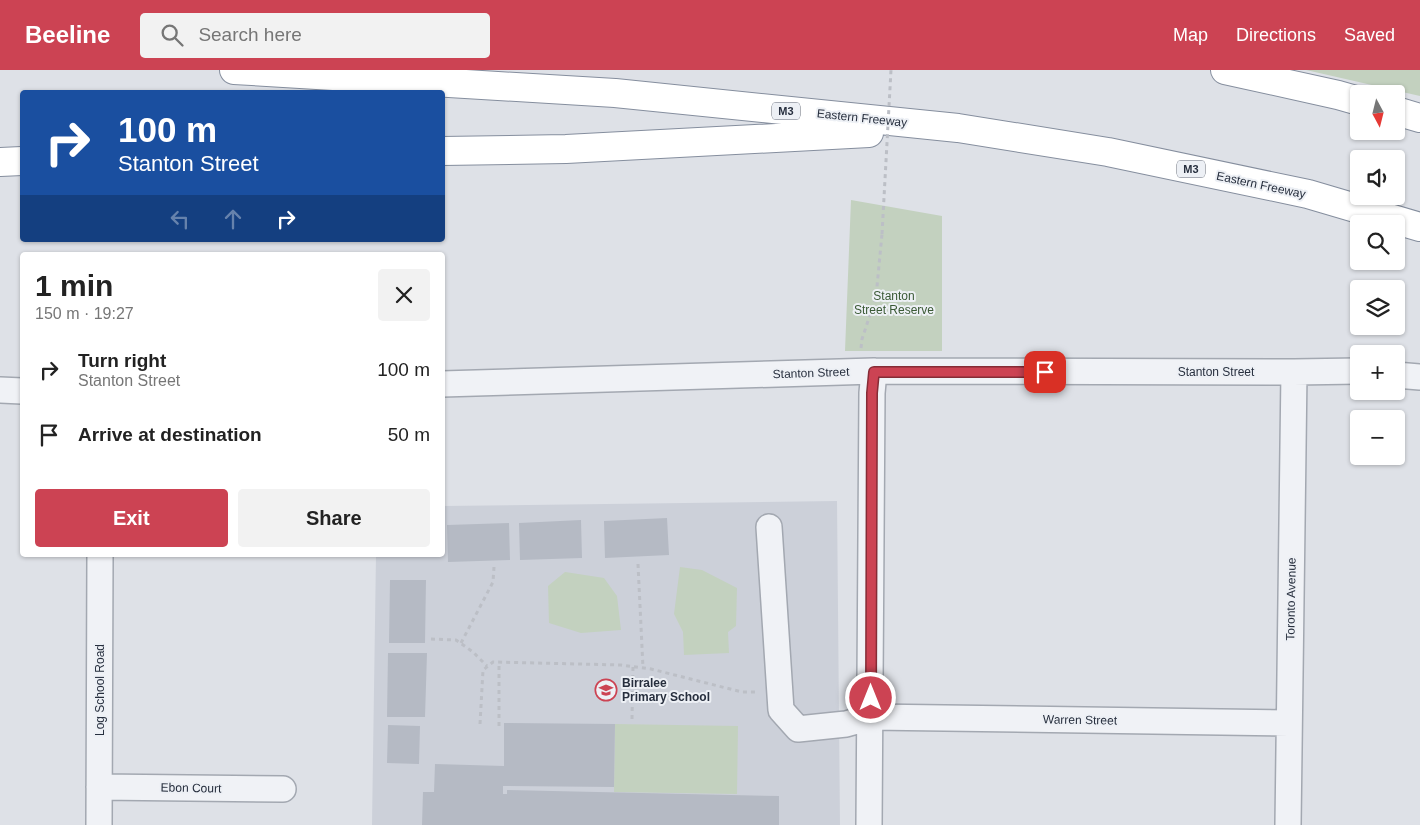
<!DOCTYPE html>
<html lang="en">
<head>
<meta charset="utf-8">
<style>
	body { margin:0; font-family:Helvetica,sans-serif; background:#f2f2f2; color:#222; height:100vh; display:flex; flex-direction:column; font-size:19px; white-space:nowrap }
	* { box-sizing:border-box; margin:0 }
	p { font-size:16px; color:#767676 }
	.icon { flex:none; width:28px; height:28px; fill:none; stroke:currentColor; stroke-width:2; stroke-linecap:round; stroke-linejoin:round }
	.map { position:relative; flex:1; overflow:hidden }
	.sheet { position:absolute; left:20px; top:182px; width:425px; height:305px; display:flex; flex-direction:column; background:#fff; border-radius:5px; box-shadow:0 1px 4px #0004 }
	.sheet>* { flex:none }
	.top-card { position:absolute; left:20px; top:20px; width:425px; height:152px; border-radius:5px; box-shadow:0 1px 4px #0004; background:#1a4fa0; color:#fff; overflow:hidden }
	.needle { width:32px; rotate:173deg }
	.fabs { position:absolute; left:1350px; top:15px; display:grid; gap:10px }
	.fabs a { display:grid; place-items:center; width:55px; height:55px; border-radius:5px; background:#fff; box-shadow:0 1px 4px #0004; font-size:25px }
	.pin { position:absolute; display:grid; place-items:center; width:42px; height:42px; color:#fff; margin:-21px; border-radius:10px; box-shadow:0 2px 8px #0006 }
	.me { position:absolute; width:55px; margin:-28px; rotate:0deg; stroke-linejoin:round; filter:drop-shadow(0 0 4px #0008) }
	.turn { display:flex; align-items:center; gap:18px; height:105px; padding:0 15px; font-size:22px }
	.turn .icon { width:65px; height:65px; stroke-width:2.5 }
	.turn b { display:block; font-size:35px; line-height:42px }
	.lanes { display:flex; align-items:center; height:48px; padding:0 15px; background:#0003; justify-content:center; gap:25px; direction:ltr }
	.lanes .off { opacity:.35 }
	.round { display:grid; place-items:center; flex:none; width:52px; height:52px; border-radius:5px; background:#f2f2f2 }
	.headline { display:flex; align-items:center; justify-content:space-between; height:85px; padding:0 15px }
	h1 { font-size:30px; font-weight:600; line-height:38px }
	.action { display:flex; gap:10px; margin-top:auto; padding:10px 15px }
	.action a { flex:1; height:58px; border-radius:5px; background:#cc4353; color:#fff; font-size:20px; font-weight:600; line-height:58px; text-align:center }
	.action a+a { background:#f2f2f2; color:#222 }
	ul { padding:0; list-style:none }
	li { display:flex; align-items:center; gap:15px; height:65px; padding:0 15px }
	li div { flex:1 }
	li b { display:block; font-size:19px }
	li em { font-style:normal }
	header { display:flex; align-items:center; gap:30px; box-sizing:border-box; height:70px; padding:0 25px; background:#cc4353; color:#fff }
	header strong { font-size:24px }
	nav { display:flex; gap:28px; margin-inline-start:auto; font-size:18px }
	.search { width:350px; height:45px; background:#f2f2f2; display:flex; align-items:center; gap:12px; box-sizing:border-box; padding:0 18px; border-radius:5px; color:#767676; font-size:19px }
	.map>svg:first-child { display:block }
	.built { fill:#ccd0d9 }
	.green { fill:#c3d1bf }
	.building { fill:#b5bac4 }
	.lines { fill:none; stroke-linecap:round; stroke-linejoin:round }
	.minor-casing { stroke:#a3a8b1; stroke-width:28 }
	.highway-casing { stroke:#858e9e; stroke-width:30 }
	.path { stroke:#bcbfc6; stroke-width:3; stroke-dasharray:4 4; stroke-linecap:butt }
	.minor { stroke:#f0f2f6; stroke-width:25 }
	.highway { stroke:#fff; stroke-width:28 }
	.path-bridge { stroke:#bcbfc6; stroke-width:3; stroke-dasharray:4 4; stroke-linecap:butt }
	.route-casing { stroke:#852c36; stroke-width:12 }
	.route { stroke:#cc4353; stroke-width:9 }
	.labels { text-anchor:middle; stroke-width:4; stroke-linejoin:round; paint-order:stroke }
	.shield { fill:#edf0f5; stroke:#626975; stroke-width:1 }
	.shield-label { font-size:11px; font-weight:bold; fill:#272f3e }
	.street-label { font-size:12px; fill:#272f3e; stroke:#edf0f5 }
	.park-label { font-size:12px; fill:#3a5935; stroke:#edf0f5 }
	.poi-label { font-size:12px; font-weight:bold; fill:#272f3e; stroke:#edf0f5; text-anchor:start }
</style>
</head>
<body>
<header>
<strong>Beeline</strong>
<div class="search"><svg class="icon" aria-label="search" viewBox="0 0 24 24"><circle cx="10" cy="10" r="6"/><path d="M15 15l6 6"/></svg>Search here</div>
<nav><a>Map</a><a>Directions</a><a>Saved</a></nav>
</header>
<div class="map">
<svg width="1420" height="755" viewBox="0 0 1420 755">
	<rect width="100%" height="100%" fill="#dee1e7"/>
	<path class="built" d="M837 431 840 755H372L376 485H442L443 436Z"/>
	<path class="green" d="M1306 0H1420V26Z
		M851 130 942 146V281H845Z
		M680 497 702 500 737 518 736 556 728 562 729 583 684 585 683 562 674 544Z
		M565 502 604 508 617 526 621 560 581 563 549 553 548 516Z
		M615 654 738 656 737 724 614 722Z"/>
	<path class="building" d="M667 448 669 485 605 488 604 451Z
		M581 450 582 488 520 490 519 453Z
		M509 453 510 490 448 492 447 455Z
		M390 510H426L425 573H389Z
		M388 583H427L425 647H387Z
		M504 653 615 654 614 717 503 716V724H507V720L779 726V755H422L423 722H434L435 694 504 696Z
		M388 655 420 656 419 694 387 693Z"/>
	<g class="lines">
		<g class="minor-casing">
			<path id="minor" d="M1396 305 1420 307
				M442 314 874 301 1294 302 1359 301
				M0 320 22 321
				M769 457 781 640 798 659 846 654 871 647 1289 653
				M99 717 283 719
				M99 755 100 485
				M869 755 872 323 874 301
				M1288 755 1294 302"/>
		</g>
		<g class="highway-casing">
			<path id="highway" d="M234 0 615 23 958 58 1108 82 1308 124 1420 157
				M1225 0 1338 25 1359 31
				M1396 41 1420 48
				M442 81 566 79 869 63
				M0 92 22 91"/>
		</g>
		<path class="path" d="M861 278 862 269 876 227 882 164
			M638 494 643 598
			M431 569 456 570 473 582 487 596
			M461 573 493 512 494 497
			M632 649 633 596
			M480 654 483 600 493 592 621 595 651 599 742 622H757
			M499 656V592"/>
		<use href="#minor" class="minor"/>
		<use href="#highway" class="highway"/>
		<path class="path-bridge" d="M882 164 891 0"/>
	</g>
	<g class="lines">
		<g class="route-casing">
			<path id="route" d="M871 628 872 323 874 302H1045"/>
		</g>
		<use href="#route" class="route"/>
	</g>
	<defs>
		<g id="school-ring" transform="scale(1.125)"><circle r="9.5" fill="#edf0f5" stroke="#cc4353" stroke-width="1.5"/><path d="M0-5L7-2L0 1L-7-2ZM-4 1L0 2.5L4 1V4Q0 6-4 4Z" fill="#cc4353"/></g>
	</defs>
	<g fill-rule="evenodd">
		<use href="#school-ring" x="606" y="620"/>
	</g>
	<g class="labels">
		<g class="shield">
			<rect x="772" y="32.5" width="28" height="17" rx="4"/>
			<rect x="1177" y="90.5" width="28" height="17" rx="4"/>
		</g>
		<g class="shield-label">
			<text x="786" y="45">M3</text>
			<text x="1191" y="103">M3</text>
		</g>
		<g class="street-label">
			<text transform="translate(862 48) rotate(6)" y="4">Eastern Freeway</text>
			<text transform="translate(1261 115) rotate(12)" y="4">Eastern Freeway</text>
			<text x="1216" y="306">Stanton Street</text>
			<text transform="translate(811 303) rotate(-2)" y="4">Stanton Street</text>
			<text transform="translate(1291 529) rotate(-89)" y="4">Toronto Avenue</text>
			<text transform="translate(100 620) rotate(-90)" y="4">Log School Road</text>
			<text transform="translate(1080 650) rotate(1)" y="4">Warren Street</text>
			<text transform="translate(191 718) rotate(1)" y="4">Ebon Court</text>
		</g>
		<g class="park-label">
			<text x="894" y="230">Stanton<tspan x="894" dy="14">Street Reserve</tspan></text>
		</g>
		<g class="poi-label">
			<text x="622" y="617">Birralee<tspan x="622" dy="14">Primary School</tspan></text>
		</g>
	</g>
</svg>
<div class="fabs">
<a><svg class="needle" viewBox="-14 -14 28 28"><path d="M0-13l5 13h-10z" fill="#e53935"/><path d="M0 13l5-13h-10z" fill="#767676"/></svg></a>
<a><svg class="icon" aria-label="sound" viewBox="0 0 24 24"><path d="M4 9h4l5-4v14l-5-4H4zM17 9q2 3 0 6"/></svg></a>
<a><svg class="icon" aria-label="search" viewBox="0 0 24 24"><circle cx="10" cy="10" r="6"/><path d="M15 15l6 6"/></svg></a>
<a><svg class="icon" aria-label="layers" viewBox="0 0 24 24"><path d="M12 4l9 5-9 5-9-5zM3 14l9 5 9-5"/></svg></a>
<a>+</a>
<a>−</a>
</div>
<div class="pin" style="left:1045px;top:302px;background:#d93025"><svg class="icon" aria-label="arrive" viewBox="0 0 24 24"><path d="M6 21V4h12l-3 4 3 4H6"/></svg></div>
<svg class="me" style="left:871px;top:628px" viewBox="-20 -20 40 40"><circle r="17" fill="#cc4353" stroke="#fff" stroke-width="3"/><path d="M0-11L8 9 0 5-8 9z" fill="#fff"/></svg>
<div class="top-card">
<div class="turn"><svg class="icon" aria-label="right" viewBox="0 0 24 24"><path d="M7 20v-9h11M14 6l5 5-5 5"/></svg><div><b>100 m</b>Stanton Street</div></div>
<div class="lanes"><svg class="icon off" aria-label="left" viewBox="0 0 24 24"><path d="M17 20v-9H6M10 6l-5 5 5 5"/></svg><svg class="icon off" aria-label="ahead" viewBox="0 0 24 24"><path d="M12 20V5M6 11l6-6 6 6"/></svg><svg class="icon" aria-label="right" viewBox="0 0 24 24"><path d="M7 20v-9h11M14 6l5 5-5 5"/></svg></div>
</div>
<section class="sheet">
<div class="headline"><div><h1>1 min</h1><p>150 m · 19:27</p></div><a class="round"><svg class="icon" aria-label="close" viewBox="0 0 24 24"><path d="M6 6l12 12M18 6L6 18"/></svg></a></div>
<ul>
<li><svg class="icon" aria-label="right" viewBox="0 0 24 24"><path d="M7 20v-9h11M14 6l5 5-5 5"/></svg><div><b>Turn right</b><p>Stanton Street</p></div><em>100 m</em></li>
<li><svg class="icon" aria-label="arrive" viewBox="0 0 24 24"><path d="M6 21V4h12l-3 4 3 4H6"/></svg><div><b>Arrive at destination</b></div><em>50 m</em></li>
</ul>
<div class="action"><a>Exit</a><a>Share</a></div>
</section>
</div>
</body>
</html>
